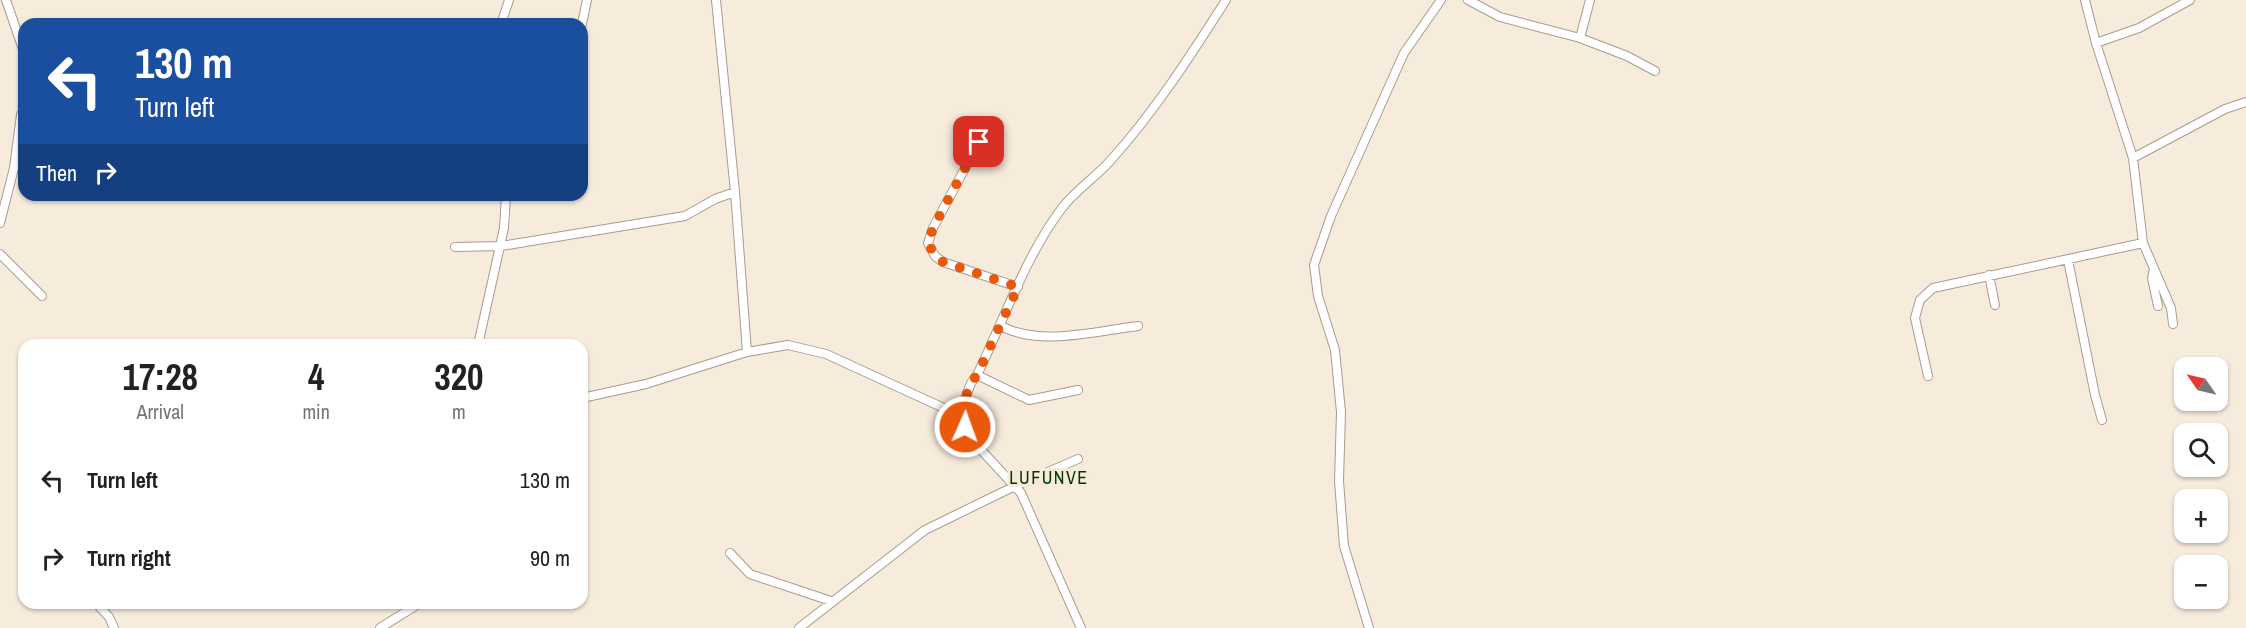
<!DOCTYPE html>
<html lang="en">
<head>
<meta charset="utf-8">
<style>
	body { margin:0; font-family:"Archivo Narrow",sans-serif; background:#f6f6f6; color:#222; height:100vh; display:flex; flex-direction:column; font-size:22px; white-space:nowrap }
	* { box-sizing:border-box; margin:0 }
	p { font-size:20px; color:#767676 }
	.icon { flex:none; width:33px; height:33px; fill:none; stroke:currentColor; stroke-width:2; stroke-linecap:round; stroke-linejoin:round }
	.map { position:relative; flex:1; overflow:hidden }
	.details { position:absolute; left:18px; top:339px; width:570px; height:270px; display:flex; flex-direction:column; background:#fff; border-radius:18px; box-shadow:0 2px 4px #0004 }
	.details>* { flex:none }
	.guide { position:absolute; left:18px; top:18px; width:570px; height:183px; border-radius:18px; box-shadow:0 2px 4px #0004; background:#1a4fa0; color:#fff; overflow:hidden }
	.needle { width:39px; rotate:304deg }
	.controls { position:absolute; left:2174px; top:357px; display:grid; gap:12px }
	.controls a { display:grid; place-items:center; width:54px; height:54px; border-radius:12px; background:#fff; box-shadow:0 2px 4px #0004; font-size:30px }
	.pin { position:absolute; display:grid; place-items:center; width:51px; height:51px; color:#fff; margin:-26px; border-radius:12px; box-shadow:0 3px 9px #0006 }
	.me { position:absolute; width:66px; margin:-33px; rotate:2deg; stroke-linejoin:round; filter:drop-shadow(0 0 4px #0008) }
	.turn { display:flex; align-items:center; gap:21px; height:126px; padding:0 18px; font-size:27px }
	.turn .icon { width:78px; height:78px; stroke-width:2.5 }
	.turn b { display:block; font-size:42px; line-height:51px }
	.then { display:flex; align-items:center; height:57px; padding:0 18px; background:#0003; gap:12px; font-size:22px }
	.eta { display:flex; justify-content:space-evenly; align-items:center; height:102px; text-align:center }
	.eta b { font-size:36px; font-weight:800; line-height:42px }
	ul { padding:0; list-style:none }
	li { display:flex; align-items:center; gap:18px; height:78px; padding:0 18px }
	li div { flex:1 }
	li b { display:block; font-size:22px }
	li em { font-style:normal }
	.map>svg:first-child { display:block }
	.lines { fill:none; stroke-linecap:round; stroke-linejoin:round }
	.street-casing { stroke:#a79c8e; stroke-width:10 }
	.street { stroke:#fff; stroke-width:8 }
	.route { stroke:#ea580c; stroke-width:10; stroke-dasharray:0 18 }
	.labels { text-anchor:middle; stroke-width:6; stroke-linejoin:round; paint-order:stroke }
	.quarter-label { font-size:18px; letter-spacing:1.5px; fill:#043700; stroke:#f7ebdc }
</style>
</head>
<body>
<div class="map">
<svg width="2246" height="628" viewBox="0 0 2246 628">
	<rect width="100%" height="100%" fill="#f7ebdc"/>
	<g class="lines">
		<g class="street-casing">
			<path id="street" d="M6 0 24 52
				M716 0 735 192 747 352
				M1468 0 1500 17 1580 38 1627 56 1655 71
				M2085 0 2096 43 2133 158 2143 243 2171 308 2173 324
				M501 24 509 0
				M582 24 587 0
				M1580 38 1590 0
				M2096 43 2139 28 2190 0
				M979 142 933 228 928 243 935 256 943 262 1018 287
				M2133 158 2225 109 2246 102
				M0 223 14 168 21 115 24 109
				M455 247 501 246 685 216 715 199 735 192
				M0 254 42 296
				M2068 260 2095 395 2102 420
				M2154 269 2152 278 2158 306
				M1989 275 1995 305
				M1001 326C1041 347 1095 331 1138 326
				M478 345 504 228 506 195
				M977 375 1029 400 1078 390
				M1928 376 1915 318 1920 300 1933 288 2143 243
				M582 398 646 384 747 352 788 345 826 354 959 415
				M730 553 750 574 831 601
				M96 603 109 617 114 628
				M380 628 420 603
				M799 628 925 530 1015 486 1078 459
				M1081 628 1021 493 970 438 959 415 971 383 977 375C1003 322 1026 255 1062 208 1076 190 1096 177 1111 160 1155 111 1191 55 1226 0
				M1369 628 1344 546 1339 481 1341 412 1335 350 1318 296 1314 265 1331 216 1404 53 1441 0"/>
		</g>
		<use href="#street" class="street"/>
	</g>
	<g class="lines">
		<path class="route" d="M965 427 959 415 971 383 977 375 1018 287 943 262 935 256 928 243 933 228 979 142"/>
	</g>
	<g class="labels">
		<g class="quarter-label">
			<text x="1049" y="484">LUFUNVE</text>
		</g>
	</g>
</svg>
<div class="controls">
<a><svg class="needle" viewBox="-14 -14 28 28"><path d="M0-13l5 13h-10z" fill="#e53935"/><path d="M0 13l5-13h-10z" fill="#767676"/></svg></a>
<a><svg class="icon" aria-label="search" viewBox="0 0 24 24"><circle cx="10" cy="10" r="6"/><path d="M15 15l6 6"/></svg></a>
<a>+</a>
<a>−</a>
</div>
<div class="pin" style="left:979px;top:142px;background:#d93025"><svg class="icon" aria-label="arrive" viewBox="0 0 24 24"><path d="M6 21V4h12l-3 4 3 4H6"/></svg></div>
<svg class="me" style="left:965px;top:427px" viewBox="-20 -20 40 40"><circle r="17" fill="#ea580c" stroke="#fff" stroke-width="3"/><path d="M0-11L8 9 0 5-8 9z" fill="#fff"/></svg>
<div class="guide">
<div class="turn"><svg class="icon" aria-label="left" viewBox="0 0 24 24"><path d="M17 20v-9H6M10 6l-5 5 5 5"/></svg><div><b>130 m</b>Turn left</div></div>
<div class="then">Then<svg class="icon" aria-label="right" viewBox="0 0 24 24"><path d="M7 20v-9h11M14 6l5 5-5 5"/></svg></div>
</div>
<section class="details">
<div class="eta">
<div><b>17:28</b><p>Arrival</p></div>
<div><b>4</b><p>min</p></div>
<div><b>320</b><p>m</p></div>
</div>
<ul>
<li><svg class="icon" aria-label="left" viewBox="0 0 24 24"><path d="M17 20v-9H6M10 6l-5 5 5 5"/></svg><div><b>Turn left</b></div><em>130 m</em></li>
<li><svg class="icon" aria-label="right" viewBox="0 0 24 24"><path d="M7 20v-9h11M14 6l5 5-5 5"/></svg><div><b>Turn right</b></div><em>90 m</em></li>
</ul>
</section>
</div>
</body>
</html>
